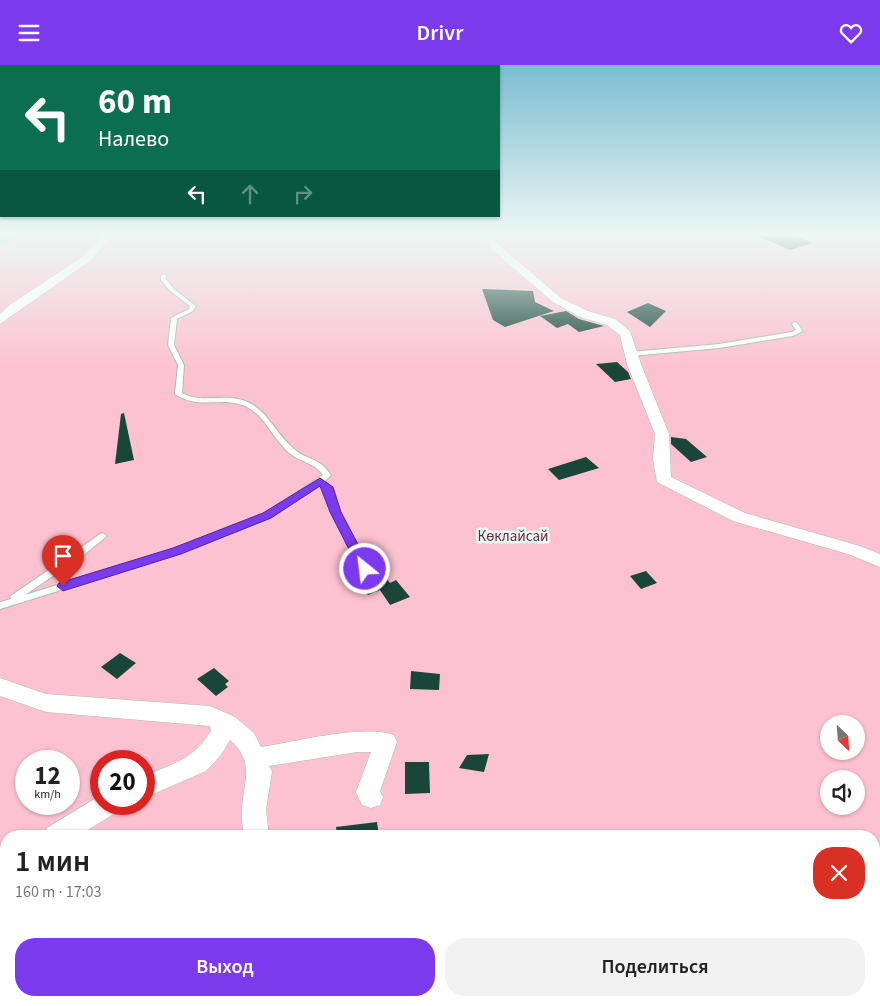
<!DOCTYPE html>
<html lang="ru">
<head>
<meta charset="utf-8">
<style>
	body { margin:0; font-family:"Source Sans 3",sans-serif; background:#f2f2f2; color:#222; height:100vh; display:flex; flex-direction:column; font-size:19px; white-space:nowrap }
	* { box-sizing:border-box; margin:0 }
	p { font-size:16px; color:#767676 }
	.icon { flex:none; width:28px; height:28px; fill:none; stroke:currentColor; stroke-width:2; stroke-linecap:round; stroke-linejoin:round }
	.map { position:relative; flex:1; overflow:hidden }
	.drawer { position:absolute; left:0px; top:765px; width:880px; height:176px; display:flex; flex-direction:column; background:#fff; border-radius:20px 20px 0 0; box-shadow:0 1px 4px #0004 }
	.drawer>* { flex:none }
	.top-card { position:absolute; left:0px; top:0px; width:500px; height:152px; box-shadow:0 1px 4px #0004; background:#0b6e4f; color:#fff; overflow:hidden }
	.needle { width:32px; rotate:155deg }
	.tools { position:absolute; left:820px; top:650px; display:grid; gap:10px }
	.tools a { display:grid; place-items:center; width:45px; height:45px; border-radius:50%; background:#fff; box-shadow:0 1px 4px #0004; font-size:25px }
	.speed { position:absolute; left:15px; top:685px; display:flex; gap:10px; font-size:25px; font-weight:700; text-align:center }
	.speed>* { display:grid; place-content:center; width:65px; height:65px; border-radius:50%; background:#fff; box-shadow:0 1px 4px #0004; line-height:1 }
	.speed small { font-size:12px; font-weight:400 }
	.speed .limit { border:8px solid #d22; background:#fff; color:#111 }
	.pin { position:absolute; display:grid; place-items:center; width:42px; height:42px; color:#fff; margin:-51px -21px; border-radius:50% 50% 50% 0; rotate:-45deg; box-shadow:0 0 5px #0007 }
	.pin .icon { rotate:45deg }
	.me { position:absolute; width:55px; margin:-28px; rotate:331deg; stroke-linejoin:round; filter:drop-shadow(0 0 4px #0008) }
	.turn { display:flex; align-items:center; gap:18px; height:105px; padding:0 15px; font-size:22px }
	.turn .icon { width:65px; height:65px; stroke-width:2.5 }
	.turn b { display:block; font-size:35px; line-height:42px }
	.lanes { display:flex; align-items:center; height:48px; padding:0 15px; background:#0003; justify-content:center; gap:25px; direction:ltr }
	.lanes .off { opacity:.35 }
	.round { display:grid; place-items:center; flex:none; width:52px; height:52px; border-radius:20px; background:#f2f2f2 }
	.headline { display:flex; align-items:center; justify-content:space-between; height:85px; padding:0 15px }
	h1 { font-size:30px; font-weight:600; line-height:38px }
	.cta { display:flex; gap:10px; margin-top:auto; padding:10px 15px }
	.cta a { flex:1; height:58px; border-radius:20px; background:#7c3aed; color:#fff; font-size:20px; font-weight:600; line-height:58px; text-align:center }
	.cta a+a { background:#f2f2f2; color:#222 }
	header { display:flex; justify-content:space-between; align-items:center; height:65px; padding:0 15px; background:#7c3aed; color:#fff; font-size:22px; font-weight:600 }
	.map>svg:first-child { display:block }
	.green { fill:#fdc2d2; fill-rule:evenodd }
	.lines { fill:none; stroke-linecap:round; stroke-linejoin:round }
	.river { fill:#77cab0; fill-rule:evenodd }
	.building { fill:#1a463a }
	.lane-casing { stroke:#a8beb6; stroke-width:2 }
	.street-casing { stroke:#a8beb6; stroke-width:1 }
	.lane { fill:#fff; fill-rule:evenodd }
	.street { fill:#fff; fill-rule:evenodd }
	.route { fill:#7c3aed; stroke:#51269a }
	.labels { text-anchor:middle; stroke-width:5; stroke-linejoin:round; paint-order:stroke }
	.park-label { font-size:15px; fill:#742142; stroke:#e5fcf3 }
</style>
</head>
<body>
<header><svg class="icon" aria-label="menu" viewBox="0 0 24 24"><path d="M4 6h16M4 12h16M4 18h16"/></svg>Drivr<svg class="icon" aria-label="heart" viewBox="0 0 24 24"><path d="M12 20l-8-8c-3-5 5-10 8-4 3-6 11-1 8 4z"/></svg></header>
<div class="map">
<svg width="880" height="941" viewBox="0 0 880 941">
	<rect width="100%" height="100%" fill="#d8eee6"/>
	<path class="green" d="M0 170H880V941H0ZM829 659H856V686H829ZM26 696H69V739H26ZM101 696H144V739H101ZM829 714H856V741H829ZM6 771H874V935H6Z"/>
	<g class="lines">
		<path class="river" d="M0 170H15L7 178 0 180Z"/>
	</g>
	<path class="building" d="M756 170H792L813 178 790 185Z
		M482 224 533 226 535 237 554 246 505 262 493 255Z
		M648 238 666 246 650 262 627 247Z
		M566 246 579 254 604 261 579 267 568 259 557 263 540 251Z
		M617 297 628 307 631 314 615 317 596 299Z
		M124 348 134 395 115 399 121 349Z
		M671 372 686 374 707 392 691 397 671 379Z
		M586 392 599 403 559 415 548 404Z
		M646 506 657 518 641 524 630 511Z
		M382 508 390 518 396 515 410 532 390 540 380 525 368 530 359 517Z
		M120 588 136 598 117 614 101 602Z
		M214 603 229 616 225 619 228 622 216 631 197 614Z
		M411 606 440 609 439 625 410 624Z
		M489 689 484 707 459 703 467 690Z
		M405 697H429L430 728 405 729Z
		M377 757 379 771H337L336 762Z"/>
	<g class="lines">
		<g class="lane-casing">
			<path id="lane" d="M164 209 166 210V214L174 224 196 241 193 246 177 254 174 280 184 300 182 328C200 338 219 330 238 334 266 339 274 368 294 384 308 396 318 391 331 410L325 416 331 423 339 447 370 504 365 507 360 504 331 447 323 424 319 420 270 453 180 488 0 544V537L11 534 10 532 12 530 78 485 100 469 103 468 107 471 85 489 25 530 174 484 264 449 323 410C314 397 299 397 288 387 271 372 263 345 239 339 217 333 200 344 176 330L175 329 178 300 168 280 171 253 189 244 190 241 170 226 161 215V211Z
				M795 257 797 258 803 266 793 271 719 283 631 291 628 289 631 287 719 279 792 267 796 265 792 259Z"/>
		</g>
		<g class="street-casing">
			<path id="street" d="M103 170H113L90 196 0 259V249L8 241 82 192Z
				M483 170H493L498 179 561 233 588 246 615 254 630 266 641 299 669 369 671 412 745 448 860 481 880 489V502L848 489 733 456 657 417 653 394 655 369 627 299 620 270 607 260 580 252 553 237 490 183Z
				M0 613 46 629 210 641 235 652 254 668 261 682C294 677 363 659 394 670L397 677 380 726 383 732 380 740 371 743 362 740 356 727 371 687H357L269 701 272 706 266 745 269 771H244C243 762 241 753 242 744 244 716 255 696 230 675L221 690 206 706 144 733V711C173 699 194 694 211 666L210 661 46 647 0 631Z
				M101 730V739H120L117 747 78 771H44L47 763Z
				M6 791V818L0 821V794Z
				M303 935H333L336 941H306Z"/>
		</g>
		<use href="#lane" class="lane"/>
		<use href="#street" class="street"/>
	</g>
	<linearGradient id="sky" x2="0" y2="1"><stop stop-color="#7bbdd2"/><stop offset="0.56" stop-color="#edf7f4"/><stop offset="1" stop-color="#edf7f4" stop-opacity="0"/></linearGradient>
	<rect width="880" height="302" fill="url(#sky)"/>
	<path class="route" d="M320 413 333 422 341 447 371 504 369 507 365 508 359 504 330 447 320 421 271 453 181 489 63 526 57 521 59 518 173 483 263 448Z"/>
	<g class="labels">
		<g class="park-label">
			<text x="513" y="476">Көклайсай</text>
		</g>
	</g>
</svg>
<div class="tools">
<a><svg class="needle" viewBox="-14 -14 28 28"><path d="M0-13l5 13h-10z" fill="#e53935"/><path d="M0 13l5-13h-10z" fill="#767676"/></svg></a>
<a><svg class="icon" aria-label="sound" viewBox="0 0 24 24"><path d="M4 9h4l5-4v14l-5-4H4zM17 9q2 3 0 6"/></svg></a>
</div>
<div class="speed"><div>12<small>km/h</small></div><div class="limit">20</div></div>
<div class="pin" style="left:63px;top:521px;background:#d93025"><svg class="icon" aria-label="arrive" viewBox="0 0 24 24"><path d="M6 21V4h12l-3 4 3 4H6"/></svg></div>
<svg class="me" style="left:365px;top:504px" viewBox="-20 -20 40 40"><circle r="17" fill="#7c3aed" stroke="#fff" stroke-width="3"/><path d="M0-11L8 9 0 5-8 9z" fill="#fff"/></svg>
<div class="top-card">
<div class="turn"><svg class="icon" aria-label="left" viewBox="0 0 24 24"><path d="M17 20v-9H6M10 6l-5 5 5 5"/></svg><div><b>60 m</b>Налево</div></div>
<div class="lanes"><svg class="icon" aria-label="left" viewBox="0 0 24 24"><path d="M17 20v-9H6M10 6l-5 5 5 5"/></svg><svg class="icon off" aria-label="ahead" viewBox="0 0 24 24"><path d="M12 20V5M6 11l6-6 6 6"/></svg><svg class="icon off" aria-label="right" viewBox="0 0 24 24"><path d="M7 20v-9h11M14 6l5 5-5 5"/></svg></div>
</div>
<section class="drawer">
<div class="headline"><div><h1>1 мин</h1><p>160 m · 17:03</p></div><a class="round" style="background:#d93025;color:#fff"><svg class="icon" aria-label="close" viewBox="0 0 24 24"><path d="M6 6l12 12M18 6L6 18"/></svg></a></div>
<div class="cta"><a>Выход</a><a>Поделиться</a></div>
</section>
</div>
</body>
</html>
